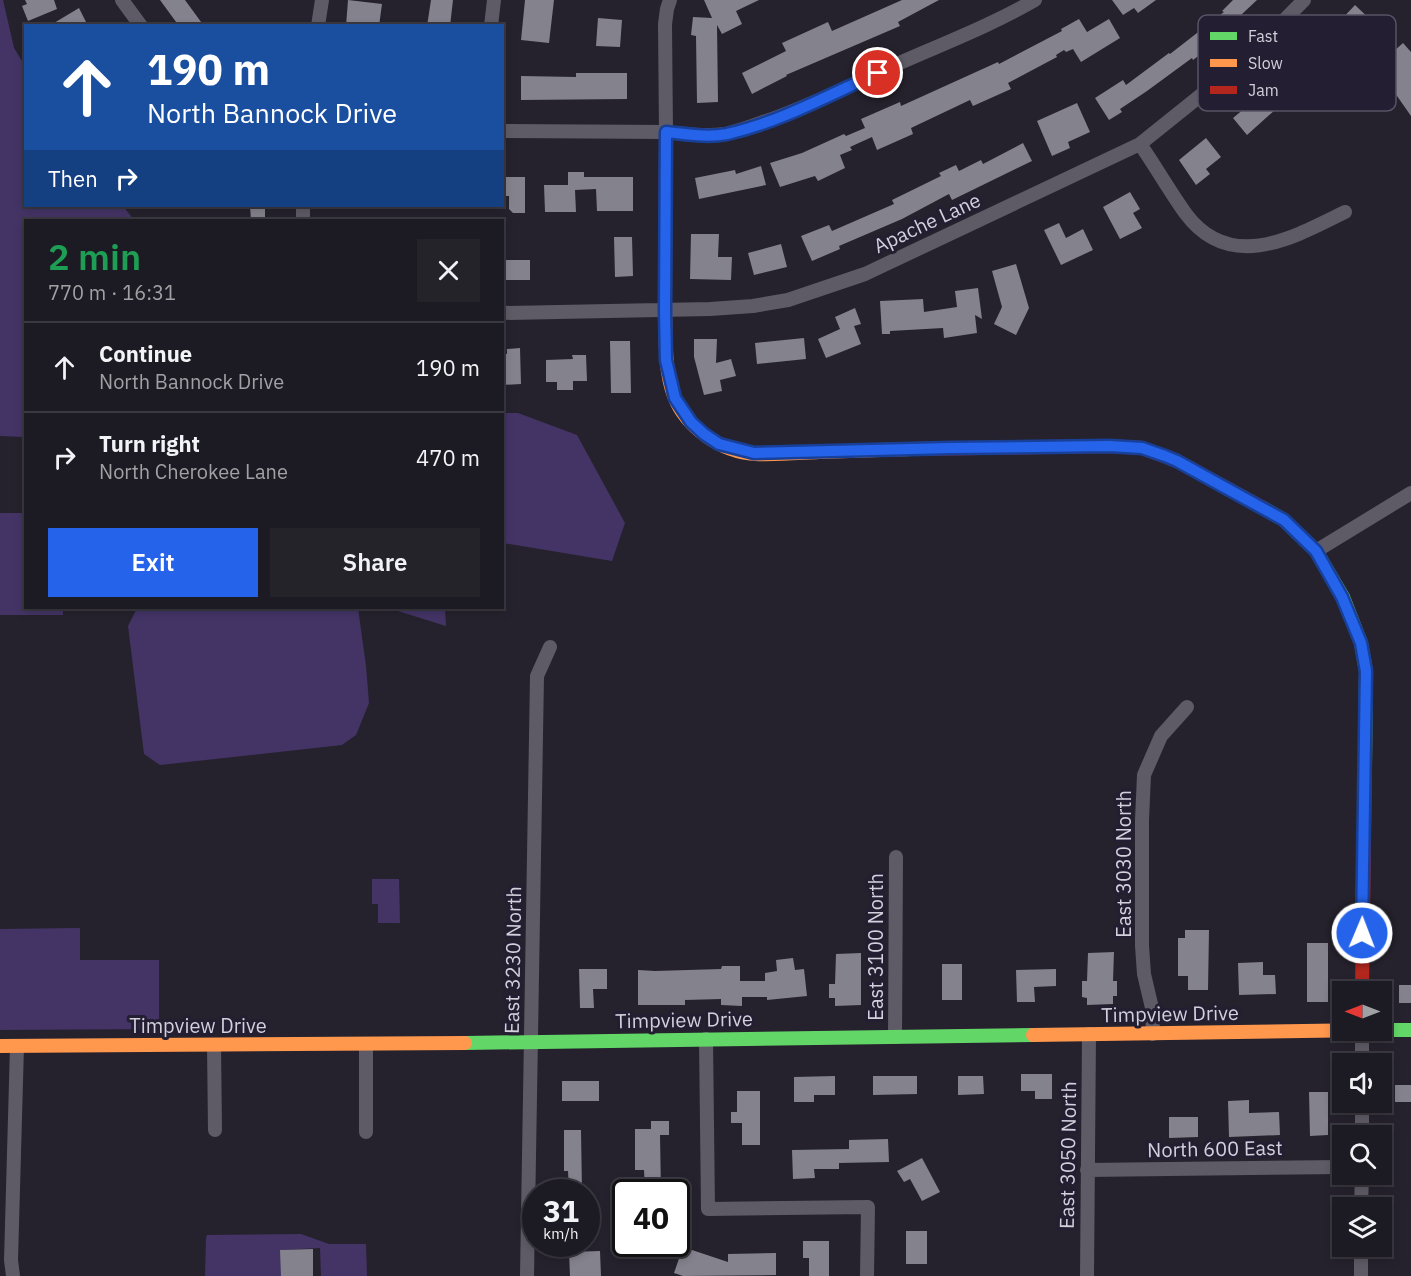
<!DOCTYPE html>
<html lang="en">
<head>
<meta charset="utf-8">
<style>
	body { margin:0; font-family:"IBM Plex Sans",sans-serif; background:#25232a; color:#f1f3f6; height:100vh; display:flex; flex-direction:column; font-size:22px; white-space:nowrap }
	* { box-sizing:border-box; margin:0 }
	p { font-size:20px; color:#a0a1a5 }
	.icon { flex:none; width:33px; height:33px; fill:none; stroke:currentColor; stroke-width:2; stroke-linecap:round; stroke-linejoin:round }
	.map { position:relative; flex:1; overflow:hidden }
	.side { position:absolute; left:24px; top:219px; width:480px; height:390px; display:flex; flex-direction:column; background:#1c1a22; border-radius:0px; box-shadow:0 3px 9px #0003,0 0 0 2px #3a3840 }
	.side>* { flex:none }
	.banner { position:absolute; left:24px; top:24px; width:480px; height:183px; border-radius:0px; box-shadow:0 3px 9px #0003,0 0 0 2px #3a3840; background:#1a4fa0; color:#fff; overflow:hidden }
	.needle { width:39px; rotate:270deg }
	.controls { position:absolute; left:1332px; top:981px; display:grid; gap:12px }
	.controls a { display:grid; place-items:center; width:60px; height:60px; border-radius:0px; background:#1c1a22; box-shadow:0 3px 9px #0003,0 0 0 2px #3a3840; font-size:30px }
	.speed { position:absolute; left:522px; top:1179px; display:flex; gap:12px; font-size:30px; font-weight:700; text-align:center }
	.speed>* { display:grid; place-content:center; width:78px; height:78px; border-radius:50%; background:#1c1a22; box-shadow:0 3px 9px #0003,0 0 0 2px #3a3840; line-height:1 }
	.speed small { font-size:15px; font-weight:400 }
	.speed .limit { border:3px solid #111; border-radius:9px; background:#fff; color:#111 }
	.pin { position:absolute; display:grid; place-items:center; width:51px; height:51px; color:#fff; margin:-26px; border:3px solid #fff; border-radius:50%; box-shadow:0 2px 6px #0007 }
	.me { position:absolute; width:66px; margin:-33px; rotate:1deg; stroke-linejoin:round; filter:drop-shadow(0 0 4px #0008) }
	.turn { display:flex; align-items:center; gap:21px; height:126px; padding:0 24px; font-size:27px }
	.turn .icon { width:78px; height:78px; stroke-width:2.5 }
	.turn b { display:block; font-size:42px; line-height:51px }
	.then { display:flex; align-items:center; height:57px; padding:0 24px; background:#0003; gap:12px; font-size:22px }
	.round { display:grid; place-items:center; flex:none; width:63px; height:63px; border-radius:0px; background:#25232a }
	.overview { display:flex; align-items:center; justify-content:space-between; height:102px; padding:0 24px }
	h1 { font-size:36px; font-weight:600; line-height:45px; color:#1e9e55 }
	.button { display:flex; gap:12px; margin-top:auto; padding:12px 24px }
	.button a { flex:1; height:69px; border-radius:0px; background:#2563eb; color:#fff; font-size:24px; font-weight:600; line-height:69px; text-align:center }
	.button a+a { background:#25232a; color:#f1f3f6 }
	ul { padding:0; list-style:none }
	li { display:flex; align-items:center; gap:18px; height:90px; padding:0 24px; border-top:2px solid #3a3840 }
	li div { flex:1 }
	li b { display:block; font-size:22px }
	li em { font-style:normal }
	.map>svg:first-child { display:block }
	.green { fill:#443466 }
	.building { fill:#84828c }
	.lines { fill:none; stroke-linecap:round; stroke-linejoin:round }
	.street { stroke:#5e5b66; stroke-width:14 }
	.fast { stroke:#63d668; stroke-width:14 }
	.slow { stroke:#ff974d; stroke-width:14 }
	.jam { stroke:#b3261e; stroke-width:14 }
	.route-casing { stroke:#184099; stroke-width:15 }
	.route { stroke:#2563eb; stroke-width:10 }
	.labels { text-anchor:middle; stroke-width:6; stroke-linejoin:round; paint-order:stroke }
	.street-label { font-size:20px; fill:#d3d0dc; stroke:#231e31 }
	.key { fill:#231e31; stroke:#585364; stroke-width:1.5 }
	.key-label { font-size:16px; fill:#d3d0dc }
</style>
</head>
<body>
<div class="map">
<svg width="1411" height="1276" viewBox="0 0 1411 1276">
	<rect width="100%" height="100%" fill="#25222d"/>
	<path class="green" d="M0 0H3L14 48 25 66 26 206H123L134 220H26L25 437 0 436Z
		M503 413H518L577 435 625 523 612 561 503 543Z
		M0 513H25L26 608H63V615H0Z
		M137 608H358L366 666 369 703 356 735 342 745 160 765 144 754 128 626Z
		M388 608H445L446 626Z
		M372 879H399L400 923H378V904H372Z
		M80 928V960H159V1029L0 1030V929Z
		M301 1234 329 1244H366L367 1276H321L320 1248 281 1250V1276H205L206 1238 207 1235Z"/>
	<path class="building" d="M25 0H54L57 9 28 21 22 6 27 4Z
		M160 0H185L204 26H179Z
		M348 0 382 4 379 26H346Z
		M431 0H453L450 26H427Z
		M525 0H554L549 43 521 40Z
		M704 0H759L736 11 742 24 722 34 717 25 718 102 697 103 696 36 691 35 693 17 712 18Z
		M902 0H939L898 22 900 26 786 75 787 76 752 94 742 73 786 51 782 43 828 22 832 31Z
		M1112 0H1156L1138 13 1134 8 1123 15Z
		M1233 0H1257L1225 30 1228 34 1193 60 1192 58 1147 91 1120 109 1122 112 1109 120 1095 98 1123 80 1126 85 1169 53 1170 54 1224 12 1222 11Z
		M1355 5 1376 25 1373 28 1394 51 1403 43 1411 52V116L1388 83 1387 84 1355 47 1344 60 1322 40Z
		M79 8 88 26H49Z
		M598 18 622 20 620 47 596 46Z
		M1079 19 1087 32 1109 19 1120 38 1081 62 1073 49 1066 52 1064 50 1056 55 1057 57 1008 83 1011 89 973 106 970 100 911 128 913 134 877 150 872 137 850 147 852 150 840 155 845 168 818 181 815 176 780 187 770 163 802 153 844 134 846 136 865 128 861 119 900 102 901 106 998 62 999 64 1062 31 1061 29Z
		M576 73H627V99L521 100V76L576 77Z
		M1263 93 1276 109 1247 135 1233 118Z
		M1077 103 1090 132 1068 142 1070 148 1052 156 1037 121Z
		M1206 138 1221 157 1206 169 1210 174 1196 185 1179 160Z
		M1023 143 1032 161 952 200 949 194 902 219 839 246 840 249 812 261 801 236 829 225 832 231 894 204 892 200 941 176 939 173 956 165 959 171 981 160 983 164Z
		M761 166 766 185 699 199 695 178 735 170 736 174Z
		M568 172H584V177H633V211H597L596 189 575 190 576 212H545L544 185H568Z
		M502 177H525V213H513L509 209V196H502Z
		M1130 192 1140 209 1133 213 1142 228 1120 239 1103 207Z
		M250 206H265V220H251Z
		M1059 223 1066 238 1083 229 1093 250 1061 265 1044 230Z
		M691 234H719L718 257H732L731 280 690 279Z
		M614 237H632L633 276 615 277Z
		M781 244 787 267 754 275 748 253Z
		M502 260H530V280H502Z
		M1016 264 1029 308 1016 335 994 324 1002 307 992 271Z
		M978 288 982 319 975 315 977 333 944 338 943 328 890 331V334H882L880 301 923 299 924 312 957 307 955 291Z
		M855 308 861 324 854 326 861 344 826 358 818 339 840 329 835 317Z
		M804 338 806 359 757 364 755 343Z
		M694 339H717L716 363 731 359 736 376 720 380 722 391 704 395 694 357Z
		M610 341H630L631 393H611Z
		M520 348 521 384 502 385V354H507V349Z
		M572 355H586L587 381H573V390H557V382H546V360L573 359Z
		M1185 930H1209L1208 990H1188V976H1178V938H1185Z
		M1307 943H1328V1002H1307Z
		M1114 952 1113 981H1117V996H1113V1004L1087 1005V998L1082 997V981H1087L1088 953Z
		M861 953V1005L835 1006V998H829V984H835L836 954Z
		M793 958 795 970 804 969 807 996 767 1000V997H742V1006L721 1005V999L685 1000V1005H638V970L655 971 721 969 722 966H740V981H765V973L777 971 776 960Z
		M1263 962V975H1275L1276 994 1239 995 1238 963Z
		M942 964H962V1000H942Z
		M579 969H607V989H593L594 1008H580Z
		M1056 969V986L1034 987 1035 1002H1017L1016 970Z
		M1399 985H1411V1003H1399Z
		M1021 1074H1052V1099H1035V1091H1021Z
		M835 1076V1095H814V1102H794V1077Z
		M873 1076H917V1094L873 1095Z
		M958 1076H983L984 1094 958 1095Z
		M562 1081H599V1101H562Z
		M1395 1085H1411V1102H1395Z
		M737 1091H760V1145H742V1123H731V1112H737Z
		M1309 1092H1328V1135L1310 1136Z
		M1249 1100V1113L1279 1112 1280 1135 1229 1137 1228 1101Z
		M1169 1117H1198V1137L1169 1138Z
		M651 1121H669V1135H660L661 1192H645L644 1170H635V1129H651Z
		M564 1130H581L582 1192H569L568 1171H564Z
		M888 1139 889 1162 839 1163V1169H814L815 1178 793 1179 792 1150 849 1149V1140Z
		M922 1158 940 1192 922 1201 910 1179 904 1182 897 1171Z
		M906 1231H927V1264H906Z
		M803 1241H829V1276H809V1258H803Z
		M683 1247 728 1262V1254L776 1253V1275L683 1276 674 1273Z
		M313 1249V1276H281L280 1250Z
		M600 1251 601 1276H570L569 1252Z"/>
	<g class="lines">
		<path class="street" d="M122 0 141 26
			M318 26 322 0
			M491 26 494 0
			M502 131 666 132C685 134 706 137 725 134 740 131 755 125 769 120 812 105 853 84 895 65 942 44 990 26 1035 0
			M1140 144C1156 167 1170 192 1186 214 1230 273 1293 238 1345 212
			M303 220V206
			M665 310 666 132 665 24 667 9 670 0
			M502 313 710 309 753 306 788 300 865 274 1140 144 1246 59 1304 0
			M1316 551 1411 493
			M1362 1031V1064
			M1153 1034 1152 1008 1144 974 1142 946V820L1144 775 1161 736 1187 707
			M895 1037 896 857
			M706 1039 708 1209 868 1207 867 1276
			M366 1044V1132
			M214 1045 215 1130
			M1362 1102V1136
			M1087 1170 1342 1167
			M1361 1208 1362 1174
			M13 1276 11 1260 17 1046
			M527 1276 537 676 550 647
			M1087 1276 1089 1034
			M1361 1276V1246"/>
		<path class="fast" d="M1263 508 1284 520 1316 551 1343 597 1361 643 1366 671 1365 767
			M1382 1030H1411
			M465 1043 1033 1035"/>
		<path class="slow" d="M665 310C666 339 664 368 674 396 686 428 722 452 755 454 776 455 798 453 819 452 850 451 880 450 911 449
			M1033 1035 1369 1030
			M0 1046 465 1043"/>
		<path class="jam" d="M911 449 1109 446 1142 448 1177 461 1263 508
			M1362 992 1365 767"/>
	</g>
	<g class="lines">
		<g class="route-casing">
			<path id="route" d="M878 73C829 95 780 122 727 134 707 138 686 134 666 132L665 310 666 360 675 398 691 422 704 434 719 444 754 453 951 448 1109 446 1142 448 1165 456 1177 461 1284 520 1316 551 1342 597 1361 643 1366 671 1362 933"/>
		</g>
		<use href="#route" class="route"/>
	</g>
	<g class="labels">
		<g class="street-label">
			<text transform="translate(927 223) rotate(-25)" y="7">Apache Lane</text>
			<text transform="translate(1124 864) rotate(-90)" y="7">East 3030 North</text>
			<text transform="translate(876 947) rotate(-90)" y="7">East 3100 North</text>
			<text transform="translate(513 960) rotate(-89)" y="7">East 3230 North</text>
			<text transform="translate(1170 1014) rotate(-1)" y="7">Timpview Drive</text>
			<text transform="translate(684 1020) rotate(-1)" y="7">Timpview Drive</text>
			<text x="198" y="1033">Timpview Drive</text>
			<text transform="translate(1215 1149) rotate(-1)" y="7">North 600 East</text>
			<text transform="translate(1068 1155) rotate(-89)" y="7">East 3050 North</text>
		</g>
	</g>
	<rect x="1198" y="15" width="198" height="96" rx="9" class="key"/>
	<rect x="1210" y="32" width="27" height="8" fill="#63d668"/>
	<rect x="1210" y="59" width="27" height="8" fill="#ff974d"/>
	<rect x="1210" y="86" width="27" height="8" fill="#b3261e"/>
	<g class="key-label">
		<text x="1248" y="42">Fast</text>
		<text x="1248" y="69">Slow</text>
		<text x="1248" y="96">Jam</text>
	</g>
</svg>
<div class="controls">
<a><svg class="needle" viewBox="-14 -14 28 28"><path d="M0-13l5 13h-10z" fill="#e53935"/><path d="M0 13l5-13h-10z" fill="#a0a1a5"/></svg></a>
<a><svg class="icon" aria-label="sound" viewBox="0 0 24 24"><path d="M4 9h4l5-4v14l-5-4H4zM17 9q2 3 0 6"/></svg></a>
<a><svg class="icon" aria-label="search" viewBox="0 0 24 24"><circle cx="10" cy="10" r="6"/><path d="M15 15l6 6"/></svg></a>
<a><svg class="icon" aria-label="layers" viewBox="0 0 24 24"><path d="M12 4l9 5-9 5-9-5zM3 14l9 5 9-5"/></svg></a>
</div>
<div class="speed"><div>31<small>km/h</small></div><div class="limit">40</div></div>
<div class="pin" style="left:878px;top:73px;background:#d93025"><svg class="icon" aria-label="arrive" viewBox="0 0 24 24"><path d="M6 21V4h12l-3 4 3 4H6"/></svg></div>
<svg class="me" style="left:1362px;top:933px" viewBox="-20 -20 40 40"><circle r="17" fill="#2563eb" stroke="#fff" stroke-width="3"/><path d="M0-11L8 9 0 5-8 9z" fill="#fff"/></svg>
<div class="banner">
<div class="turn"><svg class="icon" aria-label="ahead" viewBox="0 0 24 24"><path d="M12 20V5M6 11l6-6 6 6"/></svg><div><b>190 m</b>North Bannock Drive</div></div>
<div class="then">Then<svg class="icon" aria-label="right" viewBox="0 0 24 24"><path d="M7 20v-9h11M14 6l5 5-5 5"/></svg></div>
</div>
<section class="side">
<div class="overview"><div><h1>2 min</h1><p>770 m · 16:31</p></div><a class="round"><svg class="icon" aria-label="close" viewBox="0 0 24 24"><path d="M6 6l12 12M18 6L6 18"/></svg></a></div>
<ul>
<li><svg class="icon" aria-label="ahead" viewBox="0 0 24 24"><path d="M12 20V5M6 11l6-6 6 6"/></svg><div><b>Continue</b><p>North Bannock Drive</p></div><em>190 m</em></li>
<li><svg class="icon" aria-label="right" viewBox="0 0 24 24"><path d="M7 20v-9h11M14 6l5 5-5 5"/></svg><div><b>Turn right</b><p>North Cherokee Lane</p></div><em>470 m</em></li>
</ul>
<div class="button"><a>Exit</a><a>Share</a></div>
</section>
</div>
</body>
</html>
